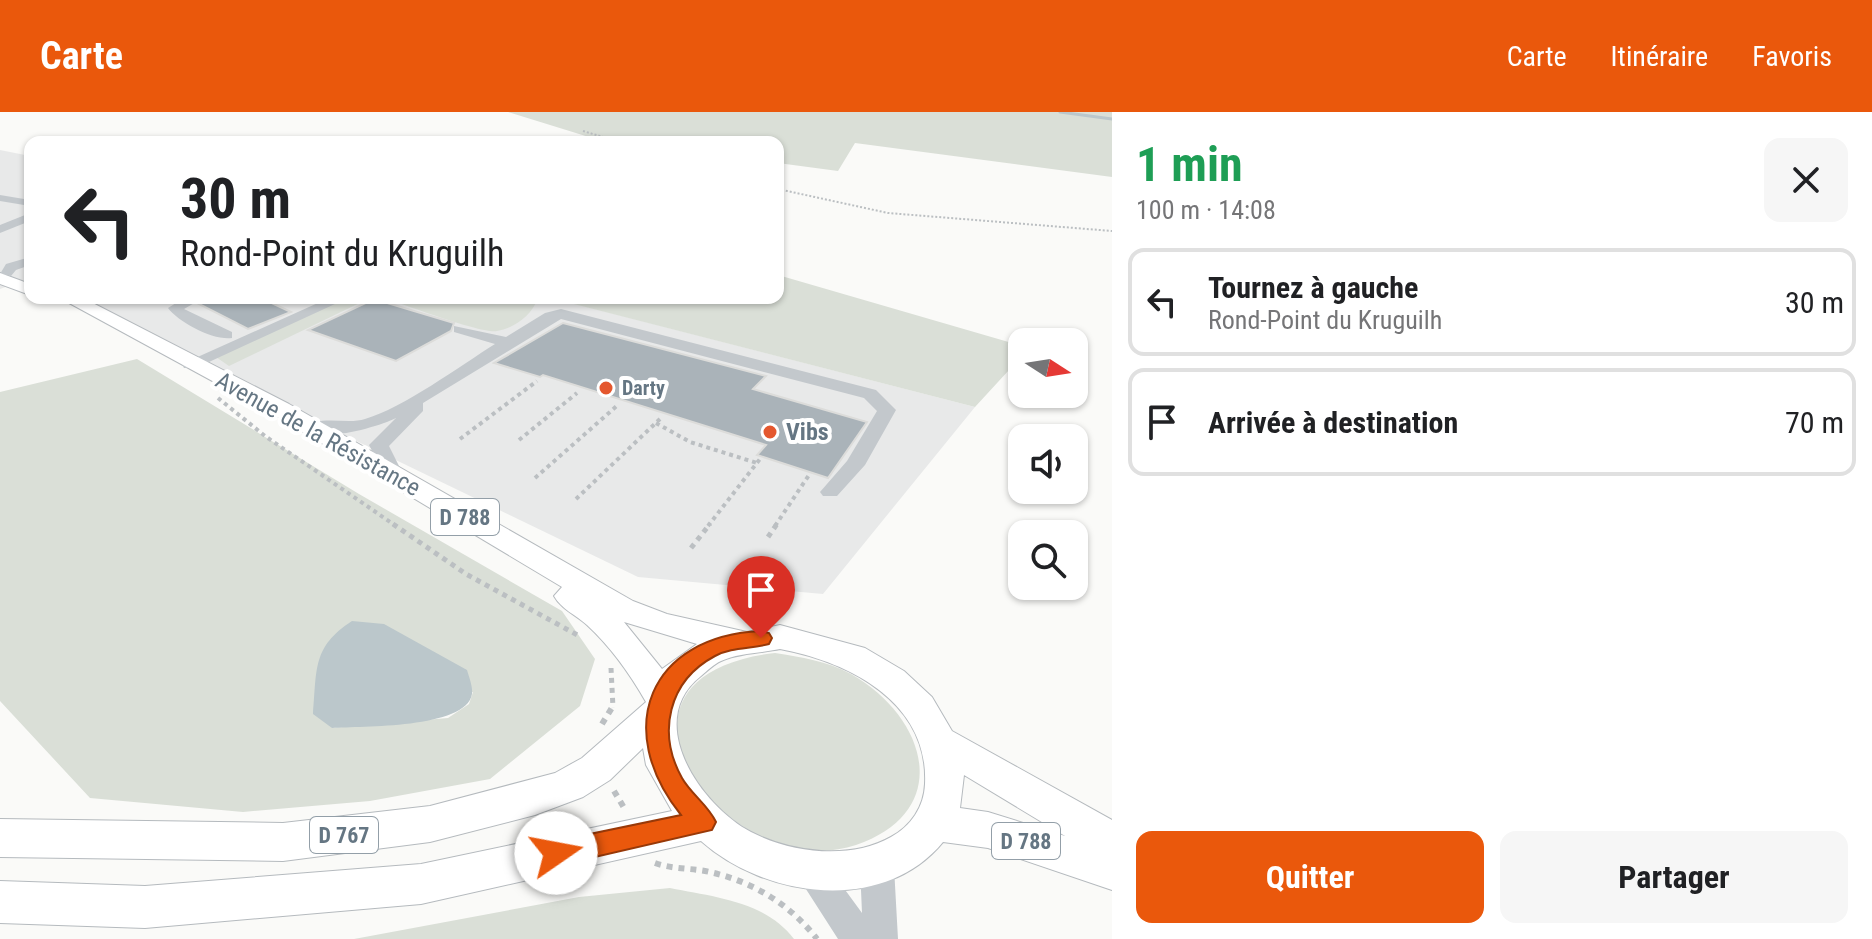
<!DOCTYPE html>
<html lang="fr">
<head>
<meta charset="utf-8">
<style>
	body { margin:0; font-family:"Roboto Condensed",sans-serif; background:#f6f6f6; color:#202124; height:100vh; display:flex; flex-direction:column; font-size:30px; white-space:nowrap }
	* { box-sizing:border-box; margin:0 }
	p { font-size:26px; color:#757577 }
	.icon { flex:none; width:44px; height:44px; fill:none; stroke:currentColor; stroke-width:2; stroke-linecap:round; stroke-linejoin:round }
	.map { position:relative; flex:1; overflow:hidden }
	.details { display:flex; flex-direction:column; background:#fff; width:760px }
	.details>* { flex:none }
	.top-card { position:absolute; left:24px; top:24px; width:760px; height:168px; border-radius:16px; box-shadow:0 2px 6px #0004; background:#fff; color:#202124; overflow:hidden }
	.needle { width:52px; rotate:102deg }
	.fabs { position:absolute; left:1008px; top:216px; display:grid; gap:16px }
	.fabs a { display:grid; place-items:center; width:80px; height:80px; border-radius:16px; background:#fff; box-shadow:0 2px 6px #0004; font-size:40px }
	.pin { position:absolute; display:grid; place-items:center; width:68px; height:68px; color:#fff; margin:-82px -34px; border-radius:50% 50% 50% 0; rotate:-45deg; box-shadow:0 0 8px #0007 }
	.pin .icon { rotate:45deg }
	.me { position:absolute; width:88px; margin:-44px; rotate:78deg; stroke-linejoin:round; filter:drop-shadow(0 0 6px #0008) }
	.turn { display:flex; align-items:center; gap:28px; height:168px; padding:0 24px; font-size:36px }
	.turn .icon { width:104px; height:104px; stroke-width:2.5 }
	.turn b { display:block; font-size:56px; line-height:68px }
	.round { display:grid; place-items:center; flex:none; width:84px; height:84px; border-radius:16px; background:#f6f6f6 }
	.summary { display:flex; align-items:center; justify-content:space-between; height:136px; padding:0 24px }
	h1 { font-size:48px; font-weight:700; line-height:60px; color:#1e9e55 }
	.cta { display:flex; gap:16px; margin-top:auto; padding:16px 24px }
	.cta a { flex:1; height:92px; border-radius:16px; background:#ea580c; color:#fff; font-size:32px; font-weight:700; line-height:92px; text-align:center }
	.cta a+a { background:#f6f6f6; color:#202124 }
	ul { padding:0; list-style:none }
	li { display:flex; align-items:center; gap:24px; height:108px; margin:0 16px 12px; padding:0 8px; border:4px solid #e0e0e0; border-radius:16px }
	li div { flex:1 }
	li b { display:block; font-size:30px }
	li em { font-style:normal }
	header { display:flex; align-items:center; gap:48px; box-sizing:border-box; height:112px; padding:0 40px; background:#ea580c; color:#fff }
	header strong { font-size:38px }
	nav { display:flex; gap:44px; margin-inline-start:auto; font-size:28px }
	main { display:flex; flex:1; min-height:0 }
	.map>svg:first-child { display:block }
	.built { fill:#e8e9e9 }
	.green { fill:#dadfd7; fill-rule:evenodd }
	.water { fill:#bbc7cb }
	.lines { fill:none; stroke-linecap:round; stroke-linejoin:round }
	.stream { stroke:#bbc7cb; stroke-width:3 }
	.building { fill:#aab3b9; stroke:#dcdcda; stroke-width:2 }
	.major-casing { stroke:#b5babe; stroke-width:2 }
	.path-far3 { stroke:#bbbfc2; stroke-width:2; stroke-dasharray:2 2; stroke-linecap:butt }
	.path-far2 { stroke:#bbbfc2; stroke-width:4; stroke-dasharray:4 4; stroke-linecap:butt }
	.path-far1 { stroke:#bbbfc2; stroke-width:5; stroke-dasharray:5 5; stroke-linecap:butt }
	.path { stroke:#bbbfc2; stroke-width:6; stroke-dasharray:6 6; stroke-linecap:butt }
	.minor { fill:#c3c8cc; fill-rule:evenodd }
	.major { fill:#fff; fill-rule:evenodd }
	.route { fill:#ea580c; stroke:#983908; stroke-width:2 }
	.poi-dot { fill:#e4572e; stroke:#fff; stroke-width:3 }
	.labels { text-anchor:middle; stroke-width:8; stroke-linejoin:round; paint-order:stroke }
	.far-poi-label { font-size:20px; font-weight:bold; fill:#657683; stroke:#fff; text-anchor:start }
	.shield { fill:#fff; stroke:#939fa8; stroke-width:2 }
	.shield-label { font-size:22px; font-weight:bold; fill:#657683 }
	.poi-label { font-size:24px; font-weight:bold; fill:#657683; stroke:#fff; text-anchor:start }
	.street-label { font-size:24px; fill:#657683; stroke:#fff }
</style>
</head>
<body>
<header>
<strong>Carte</strong>
<nav><a>Carte</a><a>Itinéraire</a><a>Favoris</a></nav>
</header>
<main>
<div class="map">
<svg width="1112" height="827" viewBox="0 0 1112 827">
	<rect width="100%" height="100%" fill="#fafaf8"/>
	<path class="built" d="M0 38 30 44V166L0 177Z
		M79 186H580L572 191 975 295 823 482 638 465 284 294Z"/>
	<path class="green" d="M508 0H1112V65L855 31 838 59 778 51V30H605Z
		M778 163 1022 234V244L975 295 570 191 580 186H778Z
		M370 186 229 254 213 243 327 188Z
		M383 186H538C532 203 515 216 497 219 481 222 404 192 383 186Z
		M137 247 359 382 562 499 595 547 580 594 490 667 370 689 243 700 90 686 0 589V280ZM473 580 469 592 448 606 331 616Z
		M775 541C801 545 827 549 851 562 927 605 955 699 856 733 729 776 571 565 775 541Z
		M670 776C714 785 765 789 794 827H354L579 785Z"/>
	<path class="water" d="M352 509 384 512 467 558C469 565 473 575 472 582 466 617 361 614 332 616L313 602C317 557 312 535 352 509Z"/>
	<g class="lines">
		<path class="stream" d="M1060 0 1112 7"/>
	</g>
	<path class="building" d="M206 186H261L291 200 248 217 199 192Z
		M374 187 454 211 451 219 396 249 308 218Z
		M563 211 766 264 753 277 867 310 828 366 757 343 766 333 543 263 540 265 494 251Z"/>
	<g class="lines">
		<g class="major-casing">
			<path id="major" d="M0 161 30 172V183L0 172Z
				M60 186H83L289 292 633 489 667 502 747 520 780 513 865 536 904 559 932 585 952 619 1112 708V778L988 736 943 730C883 803 765 786 701 729L421 792 145 816 0 811V769L145 774 421 752 672 699 646 653 643 636 610 668 583 685 535 703 430 730 283 749 0 745V707L283 711 430 694 555 661 582 646 646 590C630 562 611 535 587 513 576 503 561 497 554 484L562 475 273 302ZM624 510 697 532 662 557ZM780 537C849 550 929 590 925 672 924 695 911 714 891 725 850 748 792 741 751 720 700 693 643 609 701 564 707 559 714 552 721 549 737 541 762 541 780 537ZM964 663 1065 724 988 700 960 696Z"/>
		</g>
		<path class="path-far3" d="M583 19 620 30
			M778 77 888 101 1112 119"/>
		<path class="path-far2" d="M218 286 265 324 396 414
			M656 311 690 330 757 351
			M460 327 537 269
			M519 328 577 281
			M535 366 619 292
			M576 387 661 306
			M708 414 760 347
			M775 414 809 363"/>
		<path class="path-far1" d="M393 412 466 462 581 525
			M768 425 777 412
			M691 436 710 412
			M611 556 613 596"/>
		<path class="path" d="M602 612 613 594
			M614 679 626 699
			M655 751C672 757 688 756 705 759 750 768 789 791 817 827"/>
		<path class="minor" d="M0 83 30 88V94L0 89Z
			M30 101V109L0 121V113Z
			M30 145V153L16 158 11 164 0 162 6 152Z
			M184 186H203L184 197 232 220V226C214 229 178 210 168 196Z
			M329 186H348L196 256H184L182 252Z
			M561 197 876 278 896 298 865 353 837 384H823L820 380 847 349 877 299 864 286 561 207 423 291V299L389 334 403 362 400 366H386L369 333 396 306C378 315 320 332 305 316 318 302 347 313 365 307 403 296 460 254 495 232L454 220V214L506 225 545 201Z
			M877 740 889 744 894 755 898 827H838L795 760 800 749 812 744 824 749 862 801 860 755 865 744Z"/>
		<use href="#major" class="major"/>
	</g>
	<path class="route" d="M761 519 769 521 772 526 769 532C751 537 732 535 715 544 668 569 657 621 682 666 691 682 708 693 716 710L712 718 556 754 546 750 542 741 546 732 556 729 681 703C612 617 649 524 761 519Z"/>
	<g class="poi-dot">
		<circle cx="606" cy="276" r="8"/>
		<circle cx="770" cy="320" r="8"/>
	</g>
	<g class="labels">
		<g class="far-poi-label">
			<text x="622" y="283">Darty</text>
		</g>
		<g class="shield">
			<rect x="431" y="387" width="68" height="36" rx="6"/>
			<rect x="310" y="705" width="68" height="36" rx="6"/>
			<rect x="992" y="711" width="68" height="36" rx="6"/>
		</g>
		<g class="shield-label">
			<text x="465" y="413">D 788</text>
			<text x="344" y="731">D 767</text>
			<text x="1026" y="737">D 788</text>
		</g>
		<g class="poi-label">
			<text x="786" y="328">Vibs</text>
		</g>
		<g class="street-label">
			<text transform="translate(318 322) rotate(29)" y="8">Avenue de la Résistance</text>
		</g>
	</g>
</svg>
<div class="fabs">
<a><svg class="needle" viewBox="-14 -14 28 28"><path d="M0-13l5 13h-10z" fill="#e53935"/><path d="M0 13l5-13h-10z" fill="#757577"/></svg></a>
<a><svg class="icon" aria-label="sound" viewBox="0 0 24 24"><path d="M4 9h4l5-4v14l-5-4H4zM17 9q2 3 0 6"/></svg></a>
<a><svg class="icon" aria-label="search" viewBox="0 0 24 24"><circle cx="10" cy="10" r="6"/><path d="M15 15l6 6"/></svg></a>
</div>
<div class="pin" style="left:761px;top:526px;background:#d93025"><svg class="icon" aria-label="arrive" viewBox="0 0 24 24"><path d="M6 21V4h12l-3 4 3 4H6"/></svg></div>
<svg class="me" style="left:556px;top:741px" viewBox="-20 -20 40 40"><circle r="19" fill="#fff"/><path d="M0-13L10 11 0 6-10 11z" fill="#ea580c"/></svg>
<div class="top-card">
<div class="turn"><svg class="icon" aria-label="left" viewBox="0 0 24 24"><path d="M17 20v-9H6M10 6l-5 5 5 5"/></svg><div><b>30 m</b>Rond-Point du Kruguilh</div></div>
</div>
</div>
<section class="details">
<div class="summary"><div><h1>1 min</h1><p>100 m · 14:08</p></div><a class="round"><svg class="icon" aria-label="close" viewBox="0 0 24 24"><path d="M6 6l12 12M18 6L6 18"/></svg></a></div>
<ul>
<li><svg class="icon" aria-label="left" viewBox="0 0 24 24"><path d="M17 20v-9H6M10 6l-5 5 5 5"/></svg><div><b>Tournez à gauche</b><p>Rond-Point du Kruguilh</p></div><em>30 m</em></li>
<li><svg class="icon" aria-label="arrive" viewBox="0 0 24 24"><path d="M6 21V4h12l-3 4 3 4H6"/></svg><div><b>Arrivée à destination</b></div><em>70 m</em></li>
</ul>
<div class="cta"><a>Quitter</a><a>Partager</a></div>
</section>
</main>
</body>
</html>
